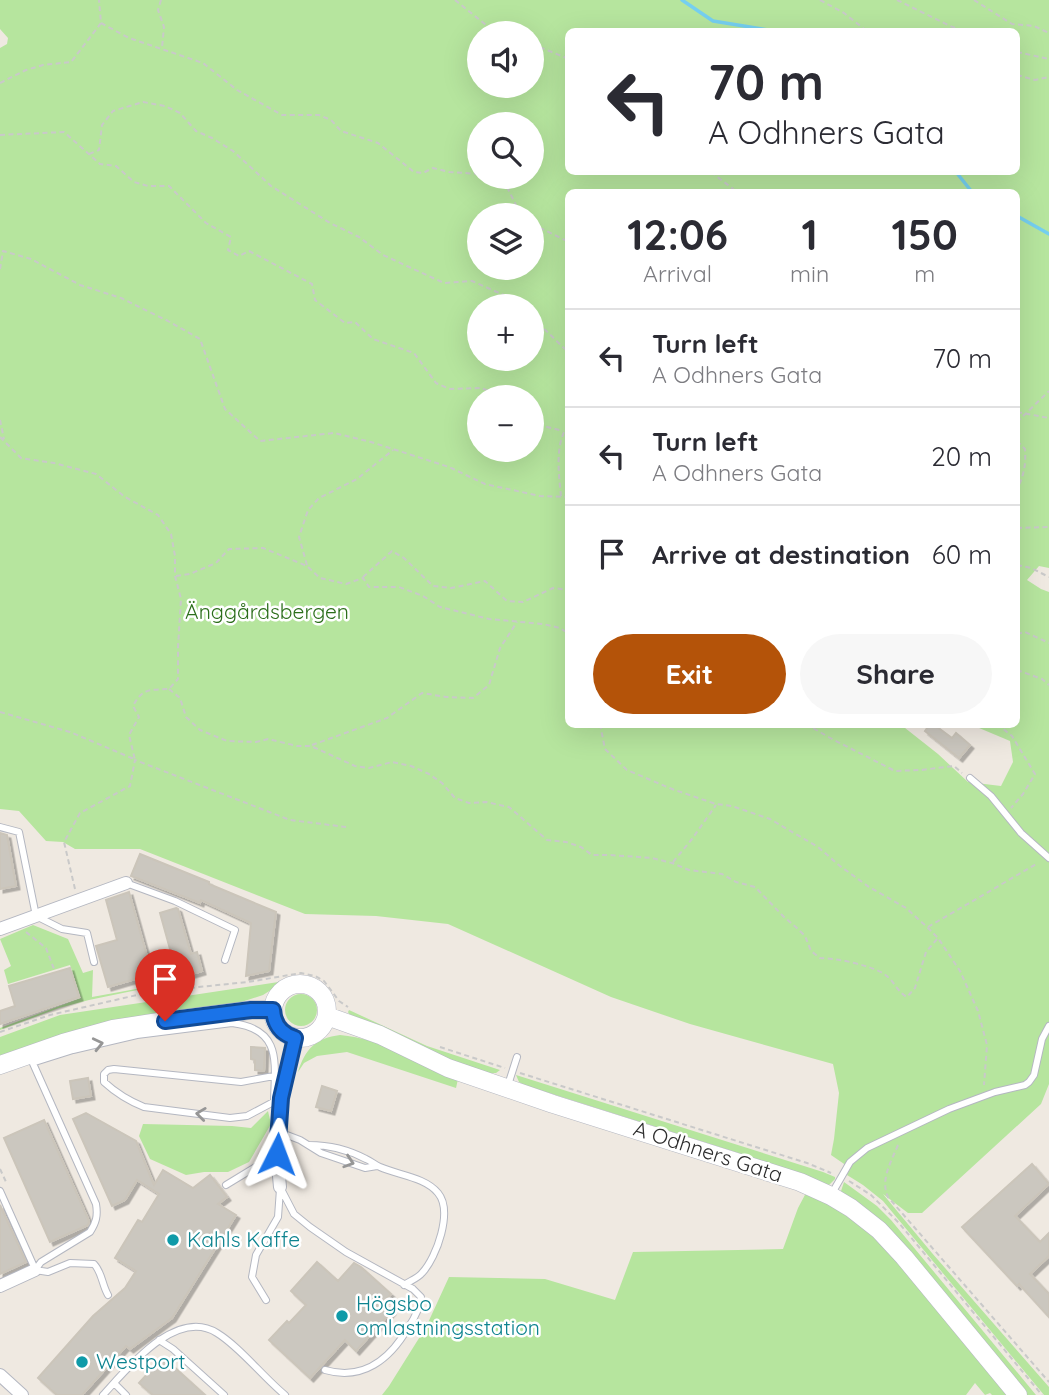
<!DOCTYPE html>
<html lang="en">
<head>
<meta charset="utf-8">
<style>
	body { margin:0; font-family:Quicksand,sans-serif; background:#f7f7f7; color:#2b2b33; height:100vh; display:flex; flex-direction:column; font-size:26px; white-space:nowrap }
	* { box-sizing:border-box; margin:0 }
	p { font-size:23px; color:#7c7c81 }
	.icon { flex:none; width:38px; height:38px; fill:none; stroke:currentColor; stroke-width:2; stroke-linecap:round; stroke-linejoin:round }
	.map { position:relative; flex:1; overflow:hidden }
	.panel { position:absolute; left:565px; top:189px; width:455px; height:539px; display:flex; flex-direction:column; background:#fff; border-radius:10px; box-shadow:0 7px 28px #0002 }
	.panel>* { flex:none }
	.top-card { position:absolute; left:565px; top:28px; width:455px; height:147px; border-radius:10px; box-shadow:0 7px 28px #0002; background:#fff; color:#2b2b33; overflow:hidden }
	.fabs { position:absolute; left:467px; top:21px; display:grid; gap:14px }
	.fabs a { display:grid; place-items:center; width:77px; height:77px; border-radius:50%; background:#fff; box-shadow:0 7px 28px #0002; font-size:35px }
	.pin { position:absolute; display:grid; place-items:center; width:60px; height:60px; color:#fff; margin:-72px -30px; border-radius:50% 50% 50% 0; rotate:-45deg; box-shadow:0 0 7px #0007 }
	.pin .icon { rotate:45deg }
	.me { position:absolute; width:77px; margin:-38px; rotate:3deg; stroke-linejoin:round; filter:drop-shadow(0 0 5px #0008) }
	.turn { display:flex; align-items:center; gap:24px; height:147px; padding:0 28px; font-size:32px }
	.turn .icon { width:91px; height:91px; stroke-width:2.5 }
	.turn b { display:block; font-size:49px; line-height:60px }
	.eta { display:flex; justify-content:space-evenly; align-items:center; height:119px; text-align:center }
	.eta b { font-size:42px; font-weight:700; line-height:49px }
	.primary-button { display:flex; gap:14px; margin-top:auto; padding:14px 28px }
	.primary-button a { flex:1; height:80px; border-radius:42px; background:#b45309; color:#fff; font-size:28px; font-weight:700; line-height:80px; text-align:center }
	.primary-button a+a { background:#f7f7f7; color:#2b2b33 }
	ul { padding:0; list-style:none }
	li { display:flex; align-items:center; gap:21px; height:98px; padding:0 28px; border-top:2px solid #e1e1e2 }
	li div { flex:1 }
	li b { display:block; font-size:26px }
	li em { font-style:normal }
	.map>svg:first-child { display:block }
	.green { fill:#b6e59e; fill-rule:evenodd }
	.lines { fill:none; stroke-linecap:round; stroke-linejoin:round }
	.stream { stroke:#75cff0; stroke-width:3.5 }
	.building { fill:#cbc7bf; stroke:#cbc5ba; stroke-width:2; filter:url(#shadow) }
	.lane-casing { stroke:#b4b7c1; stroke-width:8 }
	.street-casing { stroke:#b4b7c1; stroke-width:14 }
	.secondary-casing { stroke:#b4b7c1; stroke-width:19 }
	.path { stroke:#c9c9c9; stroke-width:2; stroke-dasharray:5 3.5; stroke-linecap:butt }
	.lane { stroke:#fff; stroke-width:6 }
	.street { stroke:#fff; stroke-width:12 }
	.secondary { stroke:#fff; stroke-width:18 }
	.oneway { stroke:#969696 }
	.route-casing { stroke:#114b97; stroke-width:18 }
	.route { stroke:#1a73e8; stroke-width:12 }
	.culture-dot { fill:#0f9aa8; stroke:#fff; stroke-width:2.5 }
	.labels { text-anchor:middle; stroke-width:5; stroke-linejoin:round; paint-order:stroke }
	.park-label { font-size:21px; fill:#2c6e1b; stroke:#fff }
	.street-label { font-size:21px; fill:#2e2e2e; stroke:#fff }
	.culture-label { font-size:21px; fill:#0d838f; stroke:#fff; text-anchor:start }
</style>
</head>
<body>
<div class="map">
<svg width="1049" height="1395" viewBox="0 0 1049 1395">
	<defs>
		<filter id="shadow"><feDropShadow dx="3.5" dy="3.5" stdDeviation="0" flood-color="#0004"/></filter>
	</defs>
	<rect width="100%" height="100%" fill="#efe9e1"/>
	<path class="green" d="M0 0H1049V568L1039 566 1027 580 1041 589 1049 592V1084L1041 1104 922 1213H908L883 1194 932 1253 1049 1387V1395H1044L883 1201 863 1185 847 1175 850 1168 831 1155 834 1139 839 1093 833 1064 690 1024 611 997 448 924 376 916 305 914 140 849H75L63 842 46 841 19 811 0 809V48L7 44 8 38 0 29ZM569 32H1017V172H569ZM480 33H532V86H480ZM480 124H532V177H480ZM569 192H1017V724L972 725 1010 741 1013 762 1001 786 968 782 938 754 900 724H569ZM480 215H532V268H480ZM480 306H532V359H480ZM480 397H532V450H480Z
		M33 925 68 939 83 973 93 970 92 997 147 987V988L89 1000 59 1008 0 1030V1028L81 998 70 965 8 984 4 970 11 966 0 939Z
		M285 981 263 995 232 1005 0 1058V1037L60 1015Z
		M285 1010a16 16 0 1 1 32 0a16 16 0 1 1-32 0Z
		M349 1010 427 1046 500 1070 496 1073H489L464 1066 349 1014 348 1012Z
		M340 1035C382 1039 420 1061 458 1079L456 1088 347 1052 317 1056 304 1063 298 1072C305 1049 316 1038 340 1035Z
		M516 1075 823 1172 835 1177V1179L829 1185 751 1157 524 1085 519 1082Z
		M268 1111 271 1124 249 1162 228 1172H204L186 1175 150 1159 139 1136 143 1124 232 1126 251 1128Z
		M844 1182 877 1206 891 1220 1036 1395H1026L843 1194 841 1191Z
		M806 1193 822 1200 862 1226 896 1260 1007 1395H992L990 1393 985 1395 975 1383 966 1395H382L389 1386 426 1327 449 1277 545 1279 615 1300 633 1252 783 1249 798 1208Z"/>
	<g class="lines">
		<path class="stream" d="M682 0 713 21 781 32
			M956 172 972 192
			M1017 216 1049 234"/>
	</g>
	<path class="building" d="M930 724H933L952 738 956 733 970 745 959 758 925 731Z
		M0 833 7 835 16 886 0 889Z
		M140 854 209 882V884L276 912 269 971 246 976 251 923 201 900 200 903 131 876Z
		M129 892 152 974 108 987 96 946 117 940 106 900Z
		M176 908 178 909 191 954 197 952 202 971 178 978 160 913Z
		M70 968 79 997 0 1024V1011L15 1006 9 986Z
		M251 1047 265 1048 264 1071 255 1070V1060L251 1059Z
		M88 1078 91 1096 73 1099 70 1081Z
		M322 1086 337 1091 331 1111 316 1107Z
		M86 1113 136 1141 154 1185 163 1170 193 1188 210 1175 227 1197 218 1204 236 1215 172 1318 130 1349 126 1346 82 1395H57L38 1378 93 1316 125 1288 136 1271 115 1258 138 1220 142 1222 159 1194 137 1180 125 1200 112 1206 73 1119Z
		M44 1120 89 1221 88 1225 50 1242 4 1138Z
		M1032 1164 1049 1184 1015 1216 1040 1242 1049 1233V1256L1030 1274 1049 1294V1317L1019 1284 1017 1286 962 1227Z
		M0 1205 26 1262 0 1274Z
		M317 1262 338 1281 354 1263 361 1267 391 1294 383 1302 392 1311 356 1351 345 1340 310 1378 269 1340 287 1321 289 1323 306 1305 291 1291Z
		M163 1357 205 1395H153L139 1383Z"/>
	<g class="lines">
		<g class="lane-casing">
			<path id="lane" d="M970 778 991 796 1021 833 1049 858
				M0 827 19 832 36 916 62 929 87 933 94 962
				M126 883 175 901 235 930 225 960
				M31 1059 96 1204C98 1216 96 1223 90 1232L41 1262 35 1270
				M35 1062 73 1050 137 1035 232 1023C282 1029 275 1062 274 1101
				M507 1088 517 1057
				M281 1098 247 1116 230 1118 144 1107C129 1101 116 1093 104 1082V1074L108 1070 114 1069 241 1082 274 1076H285
				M279 1132 300 1140 321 1153 365 1168 377 1166
				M309 1145C328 1145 349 1150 366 1159 371 1161 375 1165 380 1167 398 1175 425 1177 438 1193 453 1211 437 1257 422 1273 418 1278 410 1281 404 1285
				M226 1185 277 1154
				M280 1187 294 1214 310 1227 346 1252 413 1289 421 1297C420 1308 414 1319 408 1328 390 1359 363 1381 325 1370
				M0 1191 35 1269
				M831 1195 850 1162 867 1148 949 1109 995 1092 1025 1085 1029 1082 1034 1075 1042 1039 1049 1026
				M35 1270 48 1272 70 1263 94 1264C102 1272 102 1285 108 1295
				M266 1300 252 1277 256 1255 278 1217 280 1189
				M159 1340 173 1349 224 1395
				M114 1383 126 1395
				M103 1395C127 1369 176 1307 217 1333 240 1347 263 1377 285 1395"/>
		</g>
		<g class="street-casing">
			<path id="street" d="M0 929 126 883
				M280 1187 277 1154 281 1098 295 1038
				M0 1286 35 1270
				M0 1375 22 1395"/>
		</g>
		<g class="secondary-casing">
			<path id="secondary" d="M273 1011a27 27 0 1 1 54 0a27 27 0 1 1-54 0Z
				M327 1016 380 1035 448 1068 553 1104 800 1182 831 1196 851 1208 879 1230 904 1257 1018 1395
				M0 1065 63 1043 113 1029 165 1021 251 1010H273"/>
		</g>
		<path class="path" d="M161 0 158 10 164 27 162 48
			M455 0 486 25 506 33
			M820 0 844 13 868 32
			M897 0 950 26 966 32
			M974 0 1012 24 1034 26 1049 33
			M101 23 129 38 203 63 237 90 282 115H319L331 120 341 131 378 143 414 172 423 173 433 168 449 172 480 174
			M532 44 569 59
			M1017 52 1049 59
			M1017 75 1035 80 1049 77
			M0 83 26 70 43 65 71 62 101 23 99 0
			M0 135 64 132 100 164 116 166 134 182 148 186H169L206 223 231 237 228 250 239 256 249 251 312 284 315 300 345 323 355 322 373 339 414 353 436 383 450 389 481 388 506 397
			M89 154 99 150 102 125 113 111 143 102 165 106 180 113 196 131 212 138 233 151 271 186 330 223 359 237 383 255 444 283 472 281 506 296 521 306
			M711 172 737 192
			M494 177 505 183 521 215
			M532 224 569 242
			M0 269 3 251 31 259 80 285 121 298 168 321 200 339 225 409 260 441 334 433 371 442 449 467 485 484 540 496 569 497
			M532 317 569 353
			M1017 412 1049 418
			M532 419 536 424 563 431
			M0 420 4 439
			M1017 422 1049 391
			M0 437 21 458 54 463 96 474 125 497 158 515 171 534 175 556V576L181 599 178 647V679L169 689C150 690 142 688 133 706L139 717 129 735 135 760
			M1017 441 1025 449C1026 466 1024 474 1017 490
			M561 496C559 476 554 441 569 425
			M1017 528 1049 527
			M307 565 299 537 308 510 319 498 357 479 393 450
			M1017 565 1031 568 1049 577
			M176 576 190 574 216 563 229 549 263 548 307 566 320 578 346 584 363 578 369 587H399L423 596 440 607 489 619 543 624 560 628 569 634
			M363 577 392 551 404 558 433 586 451 588 485 581 507 601 523 602 553 588 569 590
			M1017 634 1025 632 1049 643
			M1017 670 1042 679 1049 685
			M169 689 180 698 186 717 200 730 227 741 256 742 268 739 297 746H311L355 766 369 768 392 762 411 766 429 774 442 783 455 798 469 803 486 802 509 807 547 840 566 842 581 847 592 855H610L652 858 672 863 689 870 722 874 736 882 755 887 784 917 798 929 805 936 811 951 820 958C836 958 870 965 884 974 894 980 897 992 907 997L915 988 926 952 938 938
			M0 712 70 732 134 759
			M600 724 605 749 627 770 672 789 716 804 732 806 770 819 818 847 840 866 869 887 906 908 927 927 938 938 960 971 978 1011 987 1045 984 1085
			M806 724 832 739 895 771 921 770 954 766 962 773
			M997 724 1012 736 1035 774 1023 794 1011 808
			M312 745 387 718 422 693 446 697 473 698 489 685 500 648 517 622
			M673 862 692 839 716 805
			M75 889 64 842 80 813 130 786 135 760 290 820 346 827
			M928 927 1038 863
			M26 932 46 948 54 969
			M0 1032 50 1015 150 992 248 982 301 973 315 976 324 981 339 1001 348 1007
			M440 1047 505 1068
			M520 1073 807 1163 831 1173
			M898 1145C891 1162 880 1180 888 1197L1049 1382
			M0 1169 7 1184
			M849 1181 871 1195 899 1223 1042 1395"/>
		<use href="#lane" class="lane"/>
		<use href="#street" class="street"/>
		<use href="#secondary" class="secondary"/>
	</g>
	<defs><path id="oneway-chevron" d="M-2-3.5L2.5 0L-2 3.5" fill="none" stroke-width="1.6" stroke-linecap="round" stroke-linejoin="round" transform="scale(1.75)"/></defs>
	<g class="oneway">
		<use href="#oneway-chevron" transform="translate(98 1044) rotate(-13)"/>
		<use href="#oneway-chevron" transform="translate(201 1114) rotate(-173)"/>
		<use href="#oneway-chevron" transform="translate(349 1162) rotate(18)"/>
	</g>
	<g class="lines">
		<g class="route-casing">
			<path id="route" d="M165 1021 251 1010H273C274 1024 281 1034 295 1038L281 1098 277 1154"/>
		</g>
		<use href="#route" class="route"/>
	</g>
	<g class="culture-dot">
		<circle cx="173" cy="1240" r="7"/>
		<circle cx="342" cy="1316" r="7"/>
		<circle cx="82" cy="1362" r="7"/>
	</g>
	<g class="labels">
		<g class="park-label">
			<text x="267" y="619">Änggårdsbergen</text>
		</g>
		<g class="street-label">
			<text transform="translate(708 1152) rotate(18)" y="7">A Odhners Gata</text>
		</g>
		<g class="culture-label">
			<text x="187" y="1247">Kahls Kaffe</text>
			<text x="356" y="1311">Högsbo<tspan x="356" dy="24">omlastningsstation</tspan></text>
			<text x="96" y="1369">Westport</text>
		</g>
	</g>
</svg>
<div class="fabs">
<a><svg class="icon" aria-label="sound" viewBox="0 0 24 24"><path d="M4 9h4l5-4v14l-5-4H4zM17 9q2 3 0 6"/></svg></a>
<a><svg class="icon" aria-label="search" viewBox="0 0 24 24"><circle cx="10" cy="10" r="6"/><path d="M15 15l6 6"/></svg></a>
<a><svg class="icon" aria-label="layers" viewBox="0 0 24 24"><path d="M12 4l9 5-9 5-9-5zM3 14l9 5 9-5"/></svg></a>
<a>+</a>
<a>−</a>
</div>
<div class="pin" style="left:165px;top:1021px;background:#d93025"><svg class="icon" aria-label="arrive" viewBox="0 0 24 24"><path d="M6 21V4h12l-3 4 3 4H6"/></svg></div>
<svg class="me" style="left:277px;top:1154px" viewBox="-20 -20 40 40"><path d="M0-17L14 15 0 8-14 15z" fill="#1a73e8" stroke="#fff" stroke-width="4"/></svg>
<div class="top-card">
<div class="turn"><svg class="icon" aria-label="left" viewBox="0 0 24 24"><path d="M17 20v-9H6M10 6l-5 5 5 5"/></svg><div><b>70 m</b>A Odhners Gata</div></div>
</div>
<section class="panel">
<div class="eta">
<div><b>12:06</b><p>Arrival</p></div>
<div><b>1</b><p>min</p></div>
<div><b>150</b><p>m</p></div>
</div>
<ul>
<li><svg class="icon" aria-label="left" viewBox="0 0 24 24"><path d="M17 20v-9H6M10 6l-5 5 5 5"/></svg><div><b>Turn left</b><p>A Odhners Gata</p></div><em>70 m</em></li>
<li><svg class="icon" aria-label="left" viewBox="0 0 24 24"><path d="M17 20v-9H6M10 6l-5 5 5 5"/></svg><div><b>Turn left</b><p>A Odhners Gata</p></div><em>20 m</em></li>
<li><svg class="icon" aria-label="arrive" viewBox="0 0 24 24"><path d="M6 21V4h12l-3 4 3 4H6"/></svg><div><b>Arrive at destination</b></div><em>60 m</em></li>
</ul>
<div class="primary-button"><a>Exit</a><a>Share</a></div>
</section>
</div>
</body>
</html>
